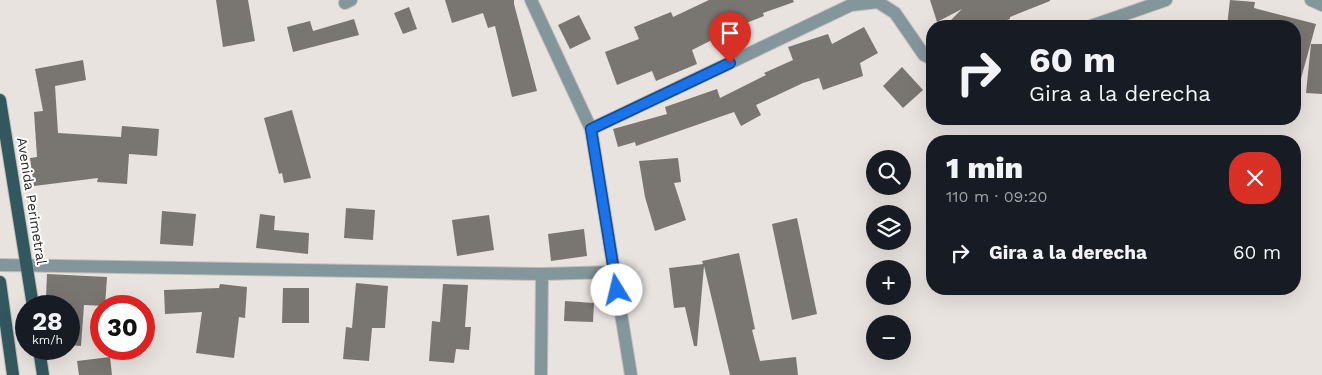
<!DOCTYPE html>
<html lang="es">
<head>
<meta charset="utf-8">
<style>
	body { margin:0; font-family:"Work Sans",sans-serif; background:#242831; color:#f1f3f6; height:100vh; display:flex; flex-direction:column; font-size:19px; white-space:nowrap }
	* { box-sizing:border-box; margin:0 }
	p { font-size:16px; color:#9ea1a6 }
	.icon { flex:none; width:28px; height:28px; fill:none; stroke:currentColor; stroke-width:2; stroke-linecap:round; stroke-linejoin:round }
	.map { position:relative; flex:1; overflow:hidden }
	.drawer { position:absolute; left:926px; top:135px; width:375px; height:160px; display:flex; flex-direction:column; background:#171b24; border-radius:20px; box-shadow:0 5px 20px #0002 }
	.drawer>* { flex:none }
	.guide { position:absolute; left:926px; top:20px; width:375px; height:105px; border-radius:20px; box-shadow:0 5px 20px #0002; background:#171b24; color:#f1f3f6; overflow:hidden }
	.buttons { position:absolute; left:866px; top:150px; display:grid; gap:10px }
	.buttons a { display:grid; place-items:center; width:45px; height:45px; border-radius:50%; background:#171b24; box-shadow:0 5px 20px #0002; font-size:25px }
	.speed { position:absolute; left:15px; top:295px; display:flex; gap:10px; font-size:25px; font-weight:700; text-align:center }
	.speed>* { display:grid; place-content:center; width:65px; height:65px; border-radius:50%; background:#171b24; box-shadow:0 5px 20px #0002; line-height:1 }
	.speed small { font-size:12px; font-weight:400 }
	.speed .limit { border:8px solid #d22; background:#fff; color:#111 }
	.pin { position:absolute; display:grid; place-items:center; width:42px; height:42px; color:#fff; margin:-51px -21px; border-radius:50% 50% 50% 0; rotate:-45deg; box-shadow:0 0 5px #0007 }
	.pin .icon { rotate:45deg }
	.me { position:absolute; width:55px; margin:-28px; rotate:351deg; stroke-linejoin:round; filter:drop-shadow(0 0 4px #0008) }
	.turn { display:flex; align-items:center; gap:18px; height:105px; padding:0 20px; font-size:22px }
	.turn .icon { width:65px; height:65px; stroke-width:2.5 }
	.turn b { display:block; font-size:35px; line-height:42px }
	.round { display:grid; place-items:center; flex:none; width:52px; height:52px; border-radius:20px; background:#242831 }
	.summary { display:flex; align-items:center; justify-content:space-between; height:85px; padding:0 20px }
	h1 { font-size:30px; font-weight:800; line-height:38px }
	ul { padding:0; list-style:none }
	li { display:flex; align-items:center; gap:15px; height:65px; padding:0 20px }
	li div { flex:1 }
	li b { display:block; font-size:19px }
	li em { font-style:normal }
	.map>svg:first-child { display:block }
	.building { fill:#797570 }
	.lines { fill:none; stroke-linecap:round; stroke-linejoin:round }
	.minor-casing { stroke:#c2beba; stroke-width:14 }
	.major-casing { stroke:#c2beba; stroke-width:14 }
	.minor { stroke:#83969b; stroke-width:12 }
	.major { stroke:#33575f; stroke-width:12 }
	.route-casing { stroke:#114b97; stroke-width:12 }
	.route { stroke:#1a73e8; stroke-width:9 }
	.labels { text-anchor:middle; stroke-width:4; stroke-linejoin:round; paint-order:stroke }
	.street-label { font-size:14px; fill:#2c2b29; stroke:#fff }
</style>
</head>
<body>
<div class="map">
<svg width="1322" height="375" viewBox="0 0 1322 375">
	<rect width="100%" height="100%" fill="#e8e3de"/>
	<path class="building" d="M216 0H248L255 41 223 47Z
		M445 0H514V4L537 91 512 97 495 26 488 28 483 13 452 23Z
		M709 0H793L794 2 763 13 764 16 726 31V33L692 50 697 64 656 81 652 71 617 85 605 52 639 39 634 27 671 12 673 17Z
		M930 0H1050V1L1010 17V19L989 26H977L976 22 963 26H945L962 9 937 22Z
		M1230 0 1255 2 1254 8 1316 24 1300 82 1295 81V26H1227Z
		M409 7 417 29 403 34 394 13Z
		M579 15 591 39 570 49 558 25Z
		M354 19 359 35 293 52 287 27 310 21 313 31Z
		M864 27 878 53 860 63 863 76 823 90 819 78 803 83 756 105 761 115 741 126 734 112 636 146 635 142 618 147 613 129 667 114 665 107 717 89 720 98 766 75 764 73 793 60 788 47 828 34 832 44Z
		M1311 44H1322V94L1306 93Z
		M83 60 86 80 55 86 58 133 121 137 122 126 159 129 157 156 129 154 127 184 97 182 98 178 34 186 30 158 37 157 34 112 43 111 35 69Z
		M902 67 923 90 903 108 883 86Z
		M292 110 311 178 284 183 282 173 279 174 264 118Z
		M678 158 681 182 674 183 686 220 655 231 645 197 639 161Z
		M346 208 375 210 373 240 344 238Z
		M162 211 196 214 193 246 160 244Z
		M260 214 275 216 274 230 309 233 308 254 256 248Z
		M489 215 494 250 457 256 452 220Z
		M797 218 817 314 792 320 772 224Z
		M584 229 587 256 551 261 548 234Z
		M739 253 755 329 752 330 760 361 796 357 798 375H730L704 266 697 346H694L685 307 674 308 669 268 703 264 702 261Z
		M47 274 107 277 105 306 84 305 81 346 69 345V306H58L59 298 46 297Z
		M356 283 388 286 385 328H372L369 361 343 359 346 327 352 328Z
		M220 284 247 287 245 318 239 317 234 358 196 353 202 312 165 314 164 290 219 288Z
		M443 284 468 285 465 327H471L469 350 456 349 454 363 429 361 432 321 440 322Z
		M283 288H309V323H282Z
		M565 301 594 303 593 322 564 321Z
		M110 357 112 375H79L77 361Z"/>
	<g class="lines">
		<g class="minor-casing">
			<path id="minor" d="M531 0 591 129 631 375
				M1311 0 1322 5
				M345 3 351 0
				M1091 26 1166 0
				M591 129 851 5 878 2 895 13 924 55 932 59
				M0 265 542 274 614 272
				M541 375 542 274"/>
		</g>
		<g class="major-casing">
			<path id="major" d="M0 100 33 306
				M0 282 13 375
				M39 349 43 375"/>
		</g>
		<use href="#minor" class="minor"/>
		<use href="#major" class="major"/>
	</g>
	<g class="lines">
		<g class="route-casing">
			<path id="route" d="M617 290 591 129 730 63"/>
		</g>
		<use href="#route" class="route"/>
	</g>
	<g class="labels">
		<g class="street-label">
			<text transform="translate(32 201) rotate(81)" y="5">Avenida Perimetral</text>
		</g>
	</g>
</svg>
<div class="buttons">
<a><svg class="icon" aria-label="search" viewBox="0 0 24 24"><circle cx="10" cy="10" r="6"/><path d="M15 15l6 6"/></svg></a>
<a><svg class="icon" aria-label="layers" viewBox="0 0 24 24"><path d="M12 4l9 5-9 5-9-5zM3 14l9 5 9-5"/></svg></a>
<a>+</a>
<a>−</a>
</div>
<div class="speed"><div>28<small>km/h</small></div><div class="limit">30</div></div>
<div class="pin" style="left:730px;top:63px;background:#d93025"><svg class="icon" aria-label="arrive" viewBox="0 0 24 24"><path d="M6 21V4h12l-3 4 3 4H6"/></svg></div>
<svg class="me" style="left:617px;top:290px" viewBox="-20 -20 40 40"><circle r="19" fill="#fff"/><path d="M0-13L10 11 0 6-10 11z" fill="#1a73e8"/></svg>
<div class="guide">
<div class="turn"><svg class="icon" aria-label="right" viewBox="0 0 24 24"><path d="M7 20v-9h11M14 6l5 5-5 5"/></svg><div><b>60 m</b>Gira a la derecha</div></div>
</div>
<section class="drawer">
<div class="summary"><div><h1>1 min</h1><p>110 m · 09:20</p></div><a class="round" style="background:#d93025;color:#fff"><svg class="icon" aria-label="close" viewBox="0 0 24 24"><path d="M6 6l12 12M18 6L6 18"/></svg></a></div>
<ul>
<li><svg class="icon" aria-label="right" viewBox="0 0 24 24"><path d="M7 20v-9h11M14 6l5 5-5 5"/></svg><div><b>Gira a la derecha</b></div><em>60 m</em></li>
</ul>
</section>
</div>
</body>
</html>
